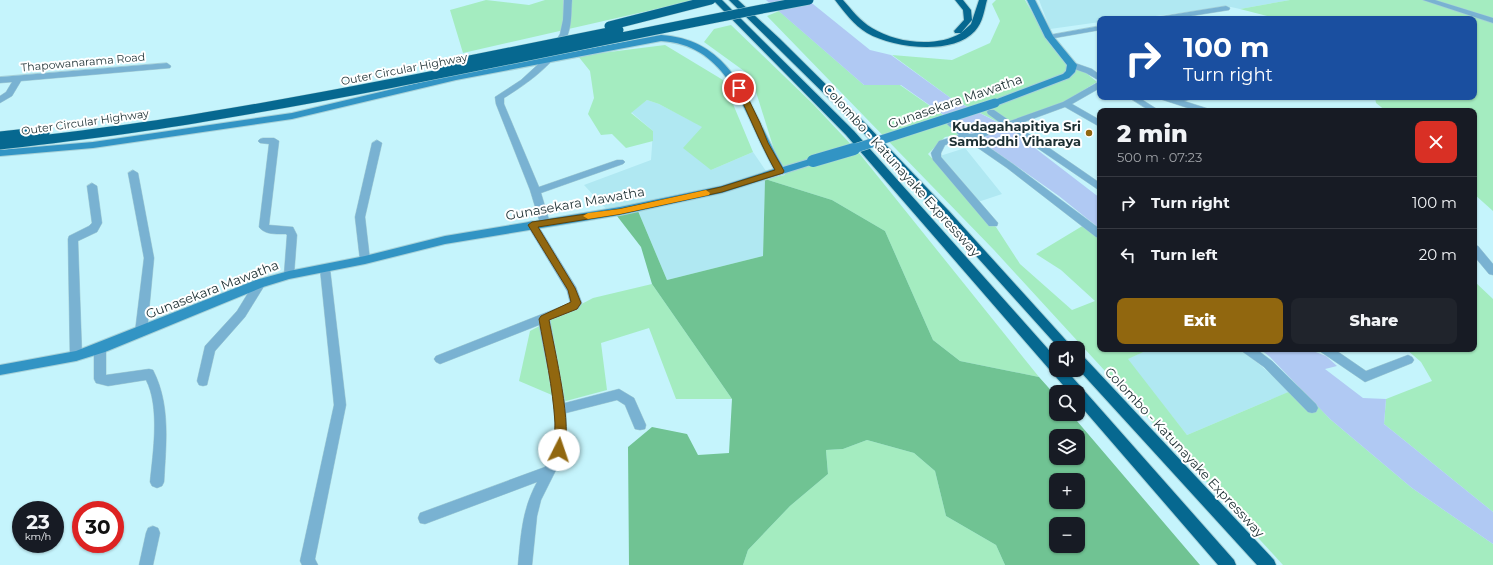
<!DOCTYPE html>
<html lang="en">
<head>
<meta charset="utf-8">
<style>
	body { margin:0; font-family:Montserrat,sans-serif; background:#20242c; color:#f1f3f6; height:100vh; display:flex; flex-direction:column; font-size:15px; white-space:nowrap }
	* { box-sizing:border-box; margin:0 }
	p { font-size:13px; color:#9ea1a6 }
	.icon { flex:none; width:22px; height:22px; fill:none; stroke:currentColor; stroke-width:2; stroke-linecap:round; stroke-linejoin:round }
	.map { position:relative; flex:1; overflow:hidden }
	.drawer { position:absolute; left:1097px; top:108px; width:380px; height:244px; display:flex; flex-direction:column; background:#171b24; border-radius:8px; box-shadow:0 1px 3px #0004 }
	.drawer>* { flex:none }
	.banner { position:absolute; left:1097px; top:16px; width:380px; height:84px; border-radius:8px; box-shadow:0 1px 3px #0004; background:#1a4fa0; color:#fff; overflow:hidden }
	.fabs { position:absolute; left:1049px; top:341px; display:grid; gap:8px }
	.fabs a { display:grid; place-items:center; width:36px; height:36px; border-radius:8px; background:#171b24; box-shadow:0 1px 3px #0004; font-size:20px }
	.speed { position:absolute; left:12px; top:501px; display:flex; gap:8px; font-size:20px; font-weight:700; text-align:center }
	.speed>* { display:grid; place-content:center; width:52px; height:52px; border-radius:50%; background:#171b24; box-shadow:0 1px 3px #0004; line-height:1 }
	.speed small { font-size:10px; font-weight:400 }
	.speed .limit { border:6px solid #d22; background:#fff; color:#111 }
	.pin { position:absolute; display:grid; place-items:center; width:34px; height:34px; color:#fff; margin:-17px; border:2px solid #fff; border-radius:50%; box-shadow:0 1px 4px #0007 }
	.me { position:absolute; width:44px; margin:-22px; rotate:4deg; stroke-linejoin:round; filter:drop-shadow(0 0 3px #0008) }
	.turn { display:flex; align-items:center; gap:14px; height:84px; padding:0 20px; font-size:18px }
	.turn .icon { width:52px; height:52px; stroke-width:2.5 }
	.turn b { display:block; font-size:28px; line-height:34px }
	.round { display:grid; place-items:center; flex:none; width:42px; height:42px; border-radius:8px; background:#20242c }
	.headline { display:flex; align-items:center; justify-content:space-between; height:68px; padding:0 20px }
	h1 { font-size:24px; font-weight:800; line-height:30px }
	.cta { display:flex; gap:8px; margin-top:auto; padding:8px 20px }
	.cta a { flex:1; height:46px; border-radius:8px; background:#91670f; color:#fff; font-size:16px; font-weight:800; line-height:46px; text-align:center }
	.cta a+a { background:#20242c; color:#f1f3f6 }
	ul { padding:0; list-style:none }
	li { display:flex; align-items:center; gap:12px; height:52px; padding:0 20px; border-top:1px solid #363941 }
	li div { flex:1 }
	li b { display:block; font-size:15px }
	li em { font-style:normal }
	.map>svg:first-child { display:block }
	.built { fill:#b0e8f2 }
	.green { fill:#a4ecc0 }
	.forest { fill:#70c393; fill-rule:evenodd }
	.water { fill:#b0c9f3 }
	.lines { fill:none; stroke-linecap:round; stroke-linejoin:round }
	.street-casing { stroke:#a7d1d8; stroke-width:1 }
	.secondary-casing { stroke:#a7d1d8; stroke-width:2 }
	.highway-casing { stroke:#a7d1d8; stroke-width:2 }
	.street { fill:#79b2d2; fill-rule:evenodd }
	.secondary { fill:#3294c4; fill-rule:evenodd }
	.highway { fill:#066890; fill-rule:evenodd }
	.secondary-bridge-far1-casing { stroke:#a7d1d8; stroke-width:10; stroke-linecap:butt }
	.secondary-bridge-casing { stroke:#a7d1d8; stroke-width:13; stroke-linecap:butt }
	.highway-bridge-casing { stroke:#a7d1d8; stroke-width:10; stroke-linecap:butt }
	.secondary-bridge-far1 { stroke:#3294c4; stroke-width:9 }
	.secondary-bridge { stroke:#3294c4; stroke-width:12 }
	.highway-bridge { stroke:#066890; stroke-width:9 }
	.route { fill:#91670f; stroke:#5e430a }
	.slow { fill:#f59e0b }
	.poi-dot { fill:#91670f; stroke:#fff; stroke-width:1.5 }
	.labels { text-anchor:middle; stroke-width:4; stroke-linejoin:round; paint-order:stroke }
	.far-street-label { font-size:11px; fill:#1d3033; stroke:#fff }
	.street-label { font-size:13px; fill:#1d3033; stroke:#fff }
	.poi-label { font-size:13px; font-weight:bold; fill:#1d3033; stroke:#fff; text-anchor:end }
</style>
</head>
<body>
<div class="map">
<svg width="1493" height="565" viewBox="0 0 1493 565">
	<rect width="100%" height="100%" fill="#c5f4fc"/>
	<path class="built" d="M1039 0H1290L1240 9 1231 7 1130 19H1100V22L1050 29Z
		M647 100 659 104 703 127 711 170 753 152 766 171 711 188 608 211 584 185 651 160 653 131 631 112Z
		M965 148 1002 194 978 202 940 156Z
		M765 179 763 256 667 280 638 211 712 195Z
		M1150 349H1241L1291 391 1187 435 1127 359Z"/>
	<path class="green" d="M486 0 529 5 545 0H696L463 53 450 10Z
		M996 0H1025L1049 42 1067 64 1085 72 1097 82 1062 103 1002 124 952 99 892 55 952 60 990 43 1000 21 992 4Z
		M1290 0H1493V211L1474 194V111H1386L1376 103 1375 97H1474V19H1279L1240 9Z
		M779 11 864 85H900L969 133 945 137 928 154 996 227 1020 264 1072 310 1095 301 1061 270 1036 254 1084 225 1100 238V349H1150L1128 359 1187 435 1300 387 1330 419 1412 488 1493 544V565H1283L994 250 767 16Z
		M731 25 813 104 859 153 1039 377 960 361 933 340 885 231 832 200 765 179 785 175 777 159 751 76 704 42 714 29Z
		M665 45 723 80 753 152 711 170 683 148 702 127 659 104 647 100 631 113 653 131V141L626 148 612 134 601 135 588 114 594 98 590 71 578 56Z
		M1474 281 1493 299V512L1384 424 1386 399 1432 381 1421 362 1406 349H1474Z
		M652 284 732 399H676L649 328 601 343 607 390 566 401 519 381 530 331 593 298Z
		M867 440 914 453 935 471 946 516 996 545 1005 565H743L748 550 790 506 828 474 826 450 843 449Z"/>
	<path class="forest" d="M765 179 832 200 885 231 933 340 960 361 1039 377 1056 396V414H1071L1200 565H1005L996 545 946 516 935 471 914 453 867 440 843 449 826 450 828 474 790 506 748 550 743 565H629L628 447 652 427 687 434 698 455 729 453 732 399 652 284 641 247 617 216 638 211 667 280 763 256ZM1056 436H1078V458H1056ZM1056 480H1078V502H1056ZM1056 524H1078V546H1056Z"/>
	<path class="water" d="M766 0H808L870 50 891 55 952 99 1009 128 1100 198V229L1059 196 901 85H864Z
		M1260 349H1308L1326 356 1337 366 1325 369 1363 398 1386 399 1384 424 1493 512V544L1412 488 1330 419 1270 357Z"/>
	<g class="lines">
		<g class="street-casing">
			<path id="street" d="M564 0H572C571 11 572 23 568 34 559 62 528 83 504 98V104L539 187 617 160H623L625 162 623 164 541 193 550 223 549 226H541L540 223 530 190 496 104 495 97 521 80 546 57 560 34 563 20Z
				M1423 0H1435L1493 18V23Z
				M1226 6 1230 8 1229 10 1172 19H1154L1158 17Z
				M1100 26V30L1049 39 1045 37 1049 35Z
				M1072 62 1092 69 1100 75V88L1072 104 1100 120V127L1065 107 1016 125 1100 183V191L1008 128 977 139 1013 164 1100 229V238L1096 237 1007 168 965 139 945 145 941 153V157L998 223 997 226H989L933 160 931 153 939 141 959 135 947 124 949 122H955L969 134H972L1002 124 988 114 987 112 988 110H994L1010 121 1063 102 1100 81 1086 73 1069 67 1068 65Z
				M167 63 171 66 170 68 21 81 12 96 0 103V96L6 92 12 82 0 83V77Z
				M1128 97H1138L1160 111H1150Z
				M1159 97H1193L1192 99 1184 101 1209 109 1210 111H1197L1160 99Z
				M263 138H274L279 141 269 225 293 227 297 235 294 275 293 278H285L284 275 287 235 286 234C276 234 265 235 259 227L269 144 260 143 258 141 260 139Z
				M377 140 382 143 365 217 370 260 369 263H361L360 260 355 217 372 143Z
				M133 170 138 173 154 258 147 332 145 335 141 337 137 335 135 332 144 258 128 173Z
				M92 183 97 186 102 223 97 232 78 241 82 356 80 359 76 361 72 359 70 356 68 239 69 236 89 226 92 223 87 186Z
				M532 221 536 222 576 287 582 303 578 309 550 320 565 403 619 389 634 398 646 425 645 429 640 430 635 429 625 405 617 400 566 413 567 440 566 450 541 500 537 516 532 565H518C521 534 522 510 537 482L425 524 420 523 418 518 420 513 545 467C549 458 553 450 554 441 558 408 545 358 539 325L440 364 436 362 434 359 436 356 570 303 567 291 527 225 528 222Z
				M1474 245 1478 246 1493 264V275L1489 274 1474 256Z
				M325 265 329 266 330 269 346 405 315 559 318 565H302L300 561 334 405 320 269 321 266Z
				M260 279 264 280 266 283 245 317 215 351 207 385 203 386 199 385 197 381 205 346 237 311 256 280Z
				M100 343 104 345 106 348V375L149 369 153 370C171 405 166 444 164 482L162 486 157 488 152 486 150 482C153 452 160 407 146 380L108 386 96 383 94 379V348L96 345Z
				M1241 349H1256L1272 361 1316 404 1318 408 1316 412 1312 413 1308 412 1264 367 1243 352Z
				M1319 349H1334L1366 371 1408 355 1412 357 1414 360 1412 363 1365 382 1321 352Z
				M153 526 158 528 160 533 153 565H139L146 533 148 528Z"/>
		</g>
		<g class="secondary-casing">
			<path id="secondary" d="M1027 0H1035L1053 36 1077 65 1075 72 1069 78 998 105H992L990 103 992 101 1063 74 1066 71 1067 65 1045 37Z
				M661 35C738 40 750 112 783 167L813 158 818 161 817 163 722 193 620 215 445 244 365 264 289 279 263 287 105 352 76 361 0 375V365L76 351 256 280 289 271 365 256 445 236 620 207 721 186 774 169C745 119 732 45 661 41L456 80 292 119 93 148 0 156V150L93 142 292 113 456 74Z"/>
		</g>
		<g class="highway-casing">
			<path id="highway" d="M713 0H722L854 131 1056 358V370H1066L1234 560 1236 565H1218L1078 403V392H1069L846 135Z
				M729 0H738L780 39 866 124 949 211 1073 348H1059L941 217 859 128Z
				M835 0H843C852 10 860 21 872 28 896 43 936 48 961 33H955L954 31 964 20 963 10 955 0H963L971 10 972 20 961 33 971 24 979 0H987C984 11 983 22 975 31 952 56 893 48 867 33 854 25 844 12 835 0Z
				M1078 355 1083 356 1274 560 1276 565H1257L1078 369Z"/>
		</g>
		<use href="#street" class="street"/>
		<use href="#secondary" class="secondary"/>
		<use href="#highway" class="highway"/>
		<g class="secondary-bridge-far1-casing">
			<path id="secondary-bridge-far1" d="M850 150 995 103"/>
		</g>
		<g class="secondary-bridge-casing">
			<path id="secondary-bridge" d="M813 161 854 149"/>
		</g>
		<g class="highway-bridge-casing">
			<path id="highway-bridge" d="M609 26 711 0
				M435 67 619 30
				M0 136 46 131
				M0 145C68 137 137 129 205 117 407 84 607 38 809 0"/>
		</g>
		<use href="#secondary-bridge-far1" class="secondary-bridge-far1"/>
		<use href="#secondary-bridge" class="secondary-bridge"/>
		<use href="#highway-bridge" class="highway-bridge"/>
	</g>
	<path class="route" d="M737 86H739L743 88 760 123 768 143 784 171 783 173 722 192 620 214 538 227 575 288 581 303 577 309 549 320C554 348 574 430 563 453L559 455 555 453C554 449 555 429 555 423 553 388 545 353 539 319L541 316 571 302 568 290 528 225 532 222 620 209 721 187 775 170C760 143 749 115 736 88Z"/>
	<path class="slow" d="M706 190 710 193 709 195 620 214 588 219 583 216 588 213 620 209Z"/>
	<circle class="poi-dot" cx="1089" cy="133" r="4"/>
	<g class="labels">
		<g class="far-street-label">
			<text transform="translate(83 62) rotate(-5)" y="4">Thapowanarama Road</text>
			<text transform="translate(404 69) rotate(-11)" y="4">Outer Circular Highway</text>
			<text transform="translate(85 122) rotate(-8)" y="4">Outer Circular Highway</text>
		</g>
		<g class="street-label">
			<text transform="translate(955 101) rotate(-19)" y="5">Gunasekara Mawatha</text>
			<text transform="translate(902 170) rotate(48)" y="5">Colombo - Katunayake Expressway</text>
			<text transform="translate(575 203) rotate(-10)" y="5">Gunasekara Mawatha</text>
			<text transform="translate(212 289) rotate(-21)" y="5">Gunasekara Mawatha</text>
			<text transform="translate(1185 452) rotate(47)" y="5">Colombo - Katunayake Expressway</text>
		</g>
		<g class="poi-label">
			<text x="1081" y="131">Kudagahapitiya Sri<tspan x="1081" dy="15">Sambodhi Viharaya</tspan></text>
		</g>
	</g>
</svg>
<div class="fabs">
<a><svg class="icon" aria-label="sound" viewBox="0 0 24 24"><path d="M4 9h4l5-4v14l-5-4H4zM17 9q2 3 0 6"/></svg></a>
<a><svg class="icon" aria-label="search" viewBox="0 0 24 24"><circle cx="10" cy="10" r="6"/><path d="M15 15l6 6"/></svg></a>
<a><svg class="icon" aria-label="layers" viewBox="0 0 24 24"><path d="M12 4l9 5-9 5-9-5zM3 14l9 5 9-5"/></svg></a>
<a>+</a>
<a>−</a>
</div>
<div class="speed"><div>23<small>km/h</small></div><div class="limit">30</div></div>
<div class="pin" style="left:739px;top:88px;background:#d93025"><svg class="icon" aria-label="arrive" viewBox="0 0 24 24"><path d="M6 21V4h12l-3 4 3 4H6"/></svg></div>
<svg class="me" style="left:559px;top:450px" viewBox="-20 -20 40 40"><circle r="19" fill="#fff"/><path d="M0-13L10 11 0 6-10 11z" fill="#91670f"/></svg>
<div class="banner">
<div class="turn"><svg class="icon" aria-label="right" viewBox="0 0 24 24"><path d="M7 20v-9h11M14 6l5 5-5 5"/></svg><div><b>100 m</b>Turn right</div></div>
</div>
<section class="drawer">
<div class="headline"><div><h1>2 min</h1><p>500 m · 07:23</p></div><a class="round" style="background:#d93025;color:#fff"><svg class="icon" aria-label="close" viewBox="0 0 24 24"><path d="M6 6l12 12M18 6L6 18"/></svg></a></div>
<ul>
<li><svg class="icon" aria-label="right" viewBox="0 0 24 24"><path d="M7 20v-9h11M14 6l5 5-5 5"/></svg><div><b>Turn right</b></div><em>100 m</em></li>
<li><svg class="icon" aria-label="left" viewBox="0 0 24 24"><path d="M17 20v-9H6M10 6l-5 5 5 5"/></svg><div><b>Turn left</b></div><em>20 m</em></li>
</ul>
<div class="cta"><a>Exit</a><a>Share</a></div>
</section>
</div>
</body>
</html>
